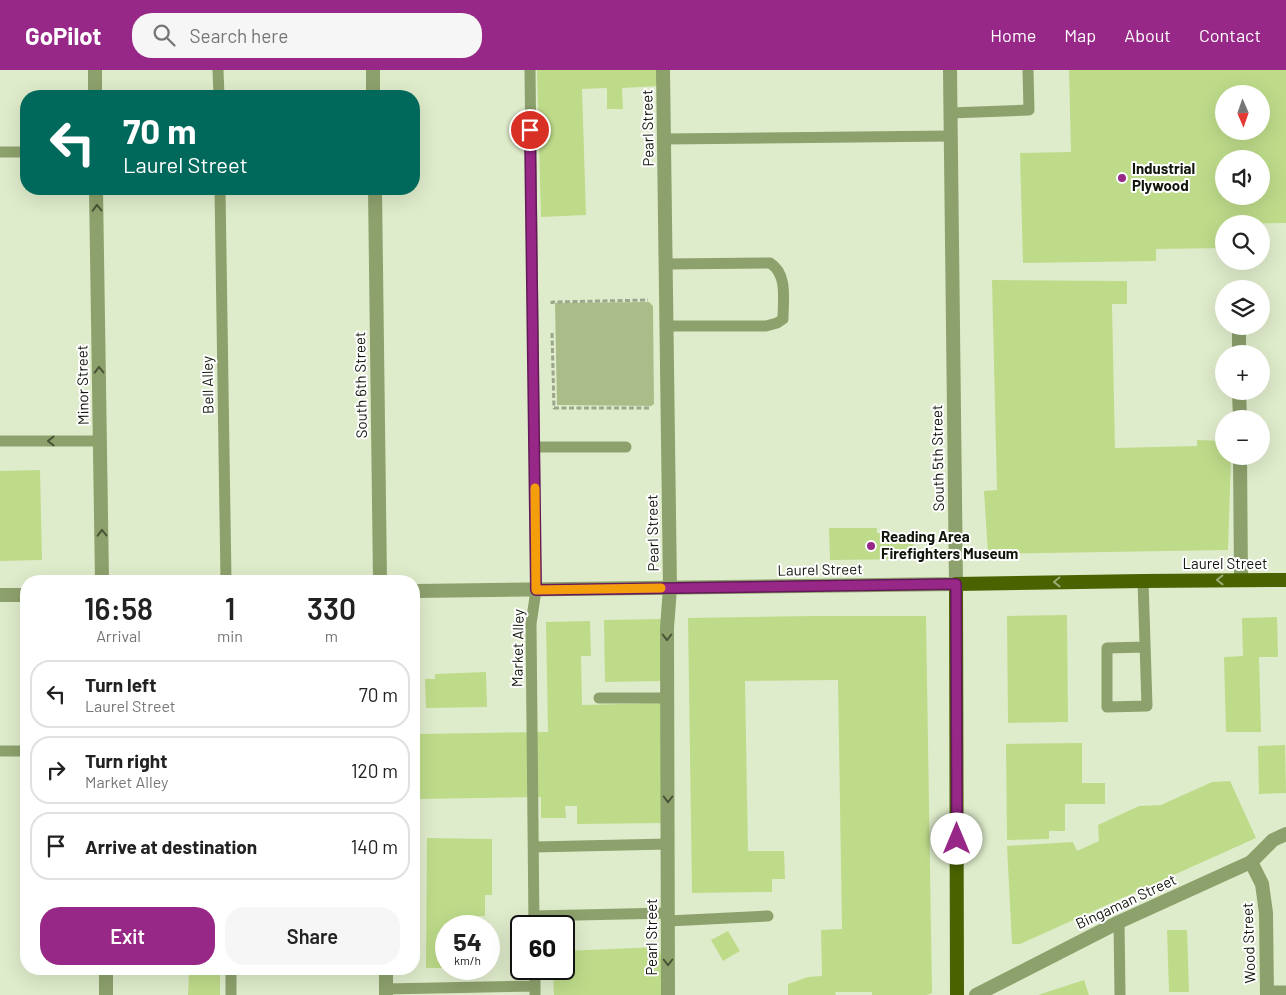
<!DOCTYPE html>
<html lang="en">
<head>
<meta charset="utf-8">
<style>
	body { margin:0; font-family:Barlow,sans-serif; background:#f6f6f6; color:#222; height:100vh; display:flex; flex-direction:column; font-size:19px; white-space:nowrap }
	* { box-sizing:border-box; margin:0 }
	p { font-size:16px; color:#767676 }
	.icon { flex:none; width:28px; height:28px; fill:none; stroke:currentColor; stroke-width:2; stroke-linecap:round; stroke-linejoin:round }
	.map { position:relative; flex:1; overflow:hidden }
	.drawer { position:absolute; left:20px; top:505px; width:400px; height:400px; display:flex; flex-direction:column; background:#fff; border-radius:20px; box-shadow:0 5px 20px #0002 }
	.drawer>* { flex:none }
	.guide { position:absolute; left:20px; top:20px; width:400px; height:105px; border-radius:20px; box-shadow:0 5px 20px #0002; background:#00695c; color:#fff; overflow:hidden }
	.needle { width:32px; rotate:178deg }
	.buttons { position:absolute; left:1215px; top:15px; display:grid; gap:10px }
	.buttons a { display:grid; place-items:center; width:55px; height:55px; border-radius:50%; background:#fff; box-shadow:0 5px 20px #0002; font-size:25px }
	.speed { position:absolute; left:435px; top:845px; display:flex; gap:10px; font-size:25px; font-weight:700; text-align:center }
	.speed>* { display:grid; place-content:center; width:65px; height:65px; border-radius:50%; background:#fff; box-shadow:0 5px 20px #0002; line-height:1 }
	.speed small { font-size:12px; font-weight:400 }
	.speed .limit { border:2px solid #111; border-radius:8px; background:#fff; color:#111 }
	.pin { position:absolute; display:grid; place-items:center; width:42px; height:42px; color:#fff; margin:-21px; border:2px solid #fff; border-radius:50%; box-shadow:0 1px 5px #0007 }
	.me { position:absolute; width:55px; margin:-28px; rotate:0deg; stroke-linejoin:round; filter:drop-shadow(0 0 4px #0008) }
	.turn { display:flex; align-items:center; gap:18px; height:105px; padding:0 20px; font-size:22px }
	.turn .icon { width:65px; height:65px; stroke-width:2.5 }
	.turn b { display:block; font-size:35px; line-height:42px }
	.eta { display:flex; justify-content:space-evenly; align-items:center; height:85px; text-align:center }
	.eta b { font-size:30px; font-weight:600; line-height:35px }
	.action { display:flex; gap:10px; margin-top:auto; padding:10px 20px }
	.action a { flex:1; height:58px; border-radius:20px; background:#982887; color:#fff; font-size:20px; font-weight:600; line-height:58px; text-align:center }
	.action a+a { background:#f6f6f6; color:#222 }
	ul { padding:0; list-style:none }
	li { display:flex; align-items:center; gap:15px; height:68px; margin:0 10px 8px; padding:0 10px; border:2px solid #e0e0e0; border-radius:20px }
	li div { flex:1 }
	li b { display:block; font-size:19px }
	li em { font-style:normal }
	header { display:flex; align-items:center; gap:30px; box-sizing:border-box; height:70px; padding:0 25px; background:#982887; color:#fff }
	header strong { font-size:24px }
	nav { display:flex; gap:28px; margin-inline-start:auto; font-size:18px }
	.search { width:350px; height:45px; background:#f6f6f6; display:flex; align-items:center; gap:12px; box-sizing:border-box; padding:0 18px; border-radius:20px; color:#767676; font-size:19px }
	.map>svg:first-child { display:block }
	.green { fill:#aabd89 }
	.building { fill:#bedb8a; fill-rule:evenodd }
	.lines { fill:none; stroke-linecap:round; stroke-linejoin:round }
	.path { stroke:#9ba68c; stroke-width:3; stroke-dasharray:5 2.5; stroke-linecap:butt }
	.service { stroke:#8da16c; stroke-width:11 }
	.minor { stroke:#8da16c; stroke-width:14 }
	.tertiary { stroke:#8da16c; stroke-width:14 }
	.primary { stroke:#4a6200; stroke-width:14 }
	.oneway { stroke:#495536 }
	.oneway2 { stroke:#9ba973 }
	.route-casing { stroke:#631a58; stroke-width:12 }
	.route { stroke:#982887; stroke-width:9 }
	.slow { stroke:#f59e0b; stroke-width:9 }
	.poi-dot { fill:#982887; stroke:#fff; stroke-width:2 }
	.labels { text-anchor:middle; stroke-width:4; stroke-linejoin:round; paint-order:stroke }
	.street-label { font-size:15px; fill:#11160a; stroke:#fff }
	.poi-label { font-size:15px; font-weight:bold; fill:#11160a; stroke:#fff; text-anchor:start }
</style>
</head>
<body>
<header>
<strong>GoPilot</strong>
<div class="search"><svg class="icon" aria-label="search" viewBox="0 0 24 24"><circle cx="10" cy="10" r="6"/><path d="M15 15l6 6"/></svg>Search here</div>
<nav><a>Home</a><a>Map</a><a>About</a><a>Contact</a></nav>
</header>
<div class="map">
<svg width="1286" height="925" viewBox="0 0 1286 925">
	<rect width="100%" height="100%" fill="#dfeccb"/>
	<path class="green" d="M649 232 653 236 654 334 651 336 557 335 555 233Z"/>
	<path class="building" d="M537 0H657L658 16 622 18 623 39H607V18L582 19 586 145 541 147Z
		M1069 0H1286V153L1224 154V178L1156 179V191L1023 193 1020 83 1071 82ZM1224 24H1261V61H1224ZM1224 89H1261V126H1224Z
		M992 210 1127 211V234H1112L1115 378 1197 376V370L1224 371V386H1231L1228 480 988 484 984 421 997 420Z
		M40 400 42 490 0 491V401Z
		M829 458H877V463H913L914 489 830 490Z
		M1067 545 1068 652 1008 653 1007 546Z
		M814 546H926L932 923 927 925H872V922H835L836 925H788V914L808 907 822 906 821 860 842 859 838 610 745 611 748 781H784L785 809H772V822L692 823 688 548Z
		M1277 547 1278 587H1259L1261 662H1226L1224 587 1243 586 1242 548Z
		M661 549 662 611 605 612 604 550Z
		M590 551 591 586H581L582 635 664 633 666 753 577 754V736H565L566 748H541V727L420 729 418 664 548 662 546 552Z
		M486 602 487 637 426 638 425 609H435V604Z
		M1082 673V713H1105V734H1065V761H1049V769L1007 770 1006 674Z
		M1285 675 1286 723 1259 724 1258 676Z
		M1230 711 1256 768 1020 874H1012L1007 776 1073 772 1077 781 1099 771 1098 755 1139 736 1161 735 1212 712Z
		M427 768 492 769V825H485V846H471V856H446V898H426Z
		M1167 860H1187L1189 922H1169Z
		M728 861 740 881 723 891 711 870Z
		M658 877 662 888 664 925H554L553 899H564V881Z
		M220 904V925H188L189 905Z
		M1084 910 1089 925H1038Z"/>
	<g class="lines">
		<path class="path" d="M552 234V232L648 230
			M552 263 554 338H650"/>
		<path class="service" d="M218 0 219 26
			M530 0 536 520 531 554 534 856
			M950 43 1029 40 1028 0
			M664 69 950 66
			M0 82H26
			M220 119 226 511
			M666 194 770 193C788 204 783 230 783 249L777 253 766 256H666
			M0 371H100
			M534 377H626
			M1143 511 1147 636 1107 637V578L1145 577
			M599 628H667
			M0 681H26
			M534 777 668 774
			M534 846 668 843
			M668 851 768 846
			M1119 852 1120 925
			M231 899V925
			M535 899V925
			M386 919 535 916
			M1267 921H1286"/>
		<path class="minor" d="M95 0V26
			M373 0V26
			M663 0 670 518 667 558 668 925
			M96 119 102 511
			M375 119 380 511
			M1239 256V284
			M1239 321 1240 349
			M1240 386 1241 509
			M1251 792 1262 814 1266 843 1267 925
			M106 899V925
			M976 925 1119 852 1251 792 1273 770 1286 764"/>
		<path class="tertiary" d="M414 521 956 514 950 0
			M0 525H26
			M386 899V925"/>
		<path class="primary" d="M957 925 956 514 1143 511 1286 510"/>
	</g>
	<defs><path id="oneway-chevron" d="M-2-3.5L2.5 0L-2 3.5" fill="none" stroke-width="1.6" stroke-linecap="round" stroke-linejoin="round" transform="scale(1.25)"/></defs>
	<g class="oneway">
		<use href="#oneway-chevron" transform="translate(97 138) rotate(-91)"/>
		<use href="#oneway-chevron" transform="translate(99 300) rotate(-91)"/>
		<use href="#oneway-chevron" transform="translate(51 371) rotate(180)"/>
		<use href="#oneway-chevron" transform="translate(102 463) rotate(-91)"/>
		<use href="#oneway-chevron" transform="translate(667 567) rotate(90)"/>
		<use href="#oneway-chevron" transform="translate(668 729) rotate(90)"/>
		<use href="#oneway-chevron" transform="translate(668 892) rotate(90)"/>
	</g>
	<g class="oneway2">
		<use href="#oneway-chevron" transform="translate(1220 510) rotate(179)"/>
		<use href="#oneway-chevron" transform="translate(1057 512) rotate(179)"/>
	</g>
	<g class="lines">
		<g class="route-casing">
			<path id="route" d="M530 60 536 520 956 514 957 769"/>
		</g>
		<use href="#route" class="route"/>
		<path class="slow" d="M535 418 536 520 661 518"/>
	</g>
	<g class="poi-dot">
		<circle cx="1122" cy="108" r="5"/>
		<circle cx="871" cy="476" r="5"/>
	</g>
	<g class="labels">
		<g class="street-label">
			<text transform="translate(648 58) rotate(-91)" y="5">Pearl Street</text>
			<text transform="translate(83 315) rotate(-91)" y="5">Minor Street</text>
			<text transform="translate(208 315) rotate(-91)" y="5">Bell Alley</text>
			<text transform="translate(361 315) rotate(-91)" y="5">South 6th Street</text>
			<text transform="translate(938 388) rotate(-91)" y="5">South 5th Street</text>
			<text transform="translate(653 463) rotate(-91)" y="5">Pearl Street</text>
			<text x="1225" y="499">Laurel Street</text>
			<text transform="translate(820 500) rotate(-1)" y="5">Laurel Street</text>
			<text transform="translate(518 578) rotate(-89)" y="5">Market Alley</text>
			<text transform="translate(1126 832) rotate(-25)" y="5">Bingaman Street</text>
			<text transform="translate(652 867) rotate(-90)" y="5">Pearl Street</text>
			<text transform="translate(1249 873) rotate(-92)" y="5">Wood Street</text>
		</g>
		<g class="poi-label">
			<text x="1132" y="104">Industrial<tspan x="1132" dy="17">Plywood</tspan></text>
			<text x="881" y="472">Reading Area<tspan x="881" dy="17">Firefighters Museum</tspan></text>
		</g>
	</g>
</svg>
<div class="buttons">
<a><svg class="needle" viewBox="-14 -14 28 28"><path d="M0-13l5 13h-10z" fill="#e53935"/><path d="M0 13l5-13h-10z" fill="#767676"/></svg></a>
<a><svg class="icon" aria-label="sound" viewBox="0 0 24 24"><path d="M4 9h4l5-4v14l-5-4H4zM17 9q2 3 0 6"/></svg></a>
<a><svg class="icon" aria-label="search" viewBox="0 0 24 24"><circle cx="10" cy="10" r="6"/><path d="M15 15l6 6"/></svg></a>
<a><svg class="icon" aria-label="layers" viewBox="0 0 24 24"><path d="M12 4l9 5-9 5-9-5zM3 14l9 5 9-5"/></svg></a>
<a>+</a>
<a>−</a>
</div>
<div class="speed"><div>54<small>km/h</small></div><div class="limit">60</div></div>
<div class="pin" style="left:530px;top:60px;background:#d93025"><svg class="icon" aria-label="arrive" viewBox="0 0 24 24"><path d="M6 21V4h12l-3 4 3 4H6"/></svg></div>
<svg class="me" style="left:957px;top:769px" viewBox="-20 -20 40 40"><circle r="19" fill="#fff"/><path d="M0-13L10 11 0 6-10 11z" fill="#982887"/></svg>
<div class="guide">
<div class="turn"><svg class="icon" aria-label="left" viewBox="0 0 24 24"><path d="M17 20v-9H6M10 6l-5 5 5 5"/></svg><div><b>70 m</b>Laurel Street</div></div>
</div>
<section class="drawer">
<div class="eta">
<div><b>16:58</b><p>Arrival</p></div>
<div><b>1</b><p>min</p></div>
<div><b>330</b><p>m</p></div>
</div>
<ul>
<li><svg class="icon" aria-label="left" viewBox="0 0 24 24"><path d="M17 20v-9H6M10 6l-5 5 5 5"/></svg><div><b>Turn left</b><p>Laurel Street</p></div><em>70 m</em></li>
<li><svg class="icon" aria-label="right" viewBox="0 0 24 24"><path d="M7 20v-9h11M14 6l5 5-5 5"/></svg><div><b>Turn right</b><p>Market Alley</p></div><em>120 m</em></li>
<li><svg class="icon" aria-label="arrive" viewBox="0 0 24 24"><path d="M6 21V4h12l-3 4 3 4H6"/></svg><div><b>Arrive at destination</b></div><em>140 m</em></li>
</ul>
<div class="action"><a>Exit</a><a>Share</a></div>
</section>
</div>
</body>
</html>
